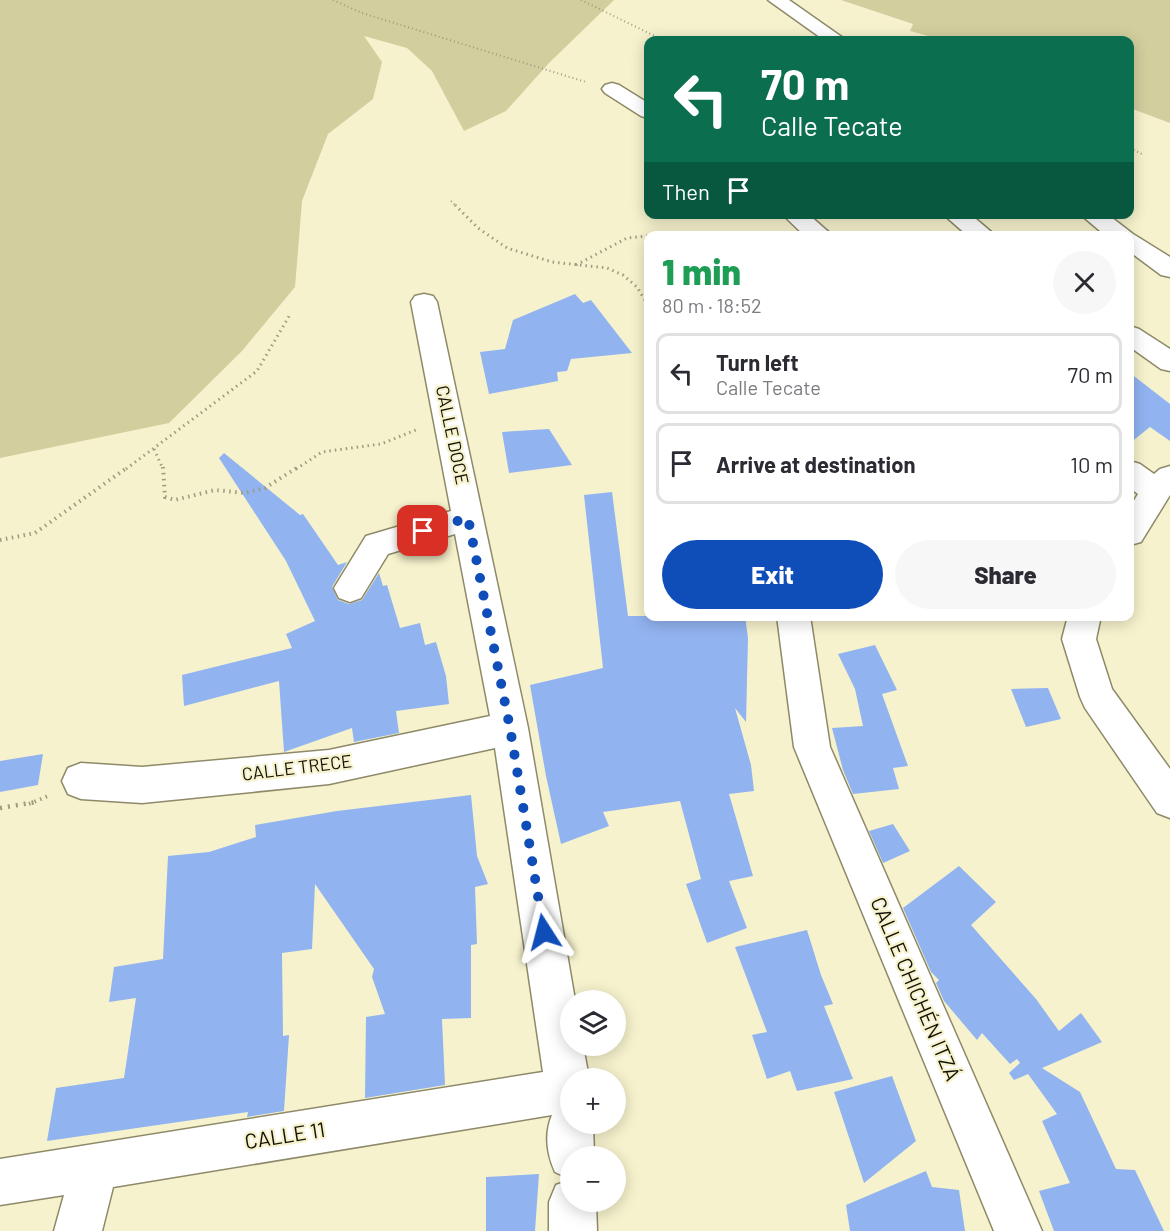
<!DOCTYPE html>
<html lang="en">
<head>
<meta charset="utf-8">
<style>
	body { margin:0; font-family:Barlow,sans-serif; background:#f7f7f7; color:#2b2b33; height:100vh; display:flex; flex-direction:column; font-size:22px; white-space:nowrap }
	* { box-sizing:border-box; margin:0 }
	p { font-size:20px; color:#7c7c81 }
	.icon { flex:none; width:33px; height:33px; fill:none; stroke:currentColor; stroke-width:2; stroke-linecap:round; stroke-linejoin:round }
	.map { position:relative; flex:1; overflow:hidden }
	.details { position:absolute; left:644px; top:231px; width:490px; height:390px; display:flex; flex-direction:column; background:#fff; border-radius:12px; box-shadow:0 3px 15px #0003 }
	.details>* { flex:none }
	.guide { position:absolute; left:644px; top:36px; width:490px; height:183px; border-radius:12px; box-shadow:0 3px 15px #0003; background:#0b6e4f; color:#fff; overflow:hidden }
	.tools { position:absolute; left:560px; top:990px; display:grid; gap:12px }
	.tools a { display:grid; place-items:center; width:66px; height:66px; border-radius:50%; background:#fff; box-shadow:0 3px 15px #0003; font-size:30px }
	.pin { position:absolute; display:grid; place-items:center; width:51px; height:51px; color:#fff; margin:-26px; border-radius:12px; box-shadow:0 3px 9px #0006 }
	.me { position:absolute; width:66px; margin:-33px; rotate:351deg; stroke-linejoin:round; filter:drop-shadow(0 0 4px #0008) }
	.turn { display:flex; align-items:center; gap:21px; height:126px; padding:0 18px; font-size:27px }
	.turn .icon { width:78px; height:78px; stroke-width:2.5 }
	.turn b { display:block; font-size:42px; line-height:51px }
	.then { display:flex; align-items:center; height:57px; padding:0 18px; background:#0003; gap:12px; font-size:22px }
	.round { display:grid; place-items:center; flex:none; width:63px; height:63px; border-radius:32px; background:#f7f7f7 }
	.head { display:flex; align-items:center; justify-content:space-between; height:102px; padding:0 18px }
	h1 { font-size:36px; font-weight:800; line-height:45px; color:#1e9e55 }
	.cta { display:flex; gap:12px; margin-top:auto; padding:12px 18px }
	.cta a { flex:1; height:69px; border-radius:36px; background:#0f4db8; color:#fff; font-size:24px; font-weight:800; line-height:69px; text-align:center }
	.cta a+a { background:#f7f7f7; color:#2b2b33 }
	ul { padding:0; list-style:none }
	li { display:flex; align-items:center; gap:18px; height:81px; margin:0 12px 9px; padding:0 6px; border:3px solid #e1e1e2; border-radius:12px }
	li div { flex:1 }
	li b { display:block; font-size:22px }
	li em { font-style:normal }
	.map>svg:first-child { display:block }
	.green { fill:#d3ce9e }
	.building { fill:#91b3f0 }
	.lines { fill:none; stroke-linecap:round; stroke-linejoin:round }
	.minor-casing { stroke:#8e8a69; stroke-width:3 }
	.path-far3 { stroke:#9e9b80; stroke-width:2; stroke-dasharray:1 3; stroke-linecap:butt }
	.path-far2 { stroke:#9e9b80; stroke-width:3; stroke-dasharray:1.5 4; stroke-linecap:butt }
	.path-far1 { stroke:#9e9b80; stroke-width:4; stroke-dasharray:1.5 4.5; stroke-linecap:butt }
	.path { stroke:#9e9b80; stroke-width:4.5; stroke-dasharray:2 6; stroke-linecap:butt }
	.minor { fill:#fff; fill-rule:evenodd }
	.route { stroke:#0f4db8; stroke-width:10; stroke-dasharray:0 18 }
	.labels { text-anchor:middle; stroke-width:4.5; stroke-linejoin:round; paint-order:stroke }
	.street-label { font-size:18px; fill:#131105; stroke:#f6f2cd }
	.near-street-label { font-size:21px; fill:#131105; stroke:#f6f2cd }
</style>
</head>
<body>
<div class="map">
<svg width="1170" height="1231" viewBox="0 0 1170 1231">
	<rect width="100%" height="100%" fill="#f6f2cd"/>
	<path class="green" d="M0 0H614L549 63 506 111 464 131 432 71 407 48 364 36 382 62 373 99 328 134 302 201 295 287 242 351 169 423 0 458Z
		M841 0H1170V123L1130 108V40H943L910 31 913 24Z"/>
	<path class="building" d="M575 294 583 303 591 300 632 353 571 359 567 371 557 372 558 381 489 394 480 352 505 349 513 320Z
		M1130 373 1170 404V441L1150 427 1130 443Z
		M549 429 572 465 509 473 502 432Z
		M224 453 300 515 303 514 338 565 347 562 332 587 338 600 349 604 362 600 379 573 383 586 387 585 400 628 420 623 425 645 436 642 446 676 449 704 396 711 399 733 354 742 352 728 284 752 279 681 184 706 182 675 292 648 286 634 315 621 286 561 219 458Z
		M612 492 628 616H745L748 638 746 722 735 708 751 765 754 791 729 794 753 876 729 881 747 928 707 943 686 884 701 879 680 801 603 812 609 826 561 844 546 776 530 685 603 668 584 495Z
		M875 645 897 690 882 694 908 766 893 768 899 789 853 794 843 770 832 728 863 726 855 689 838 654Z
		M1048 688 1061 719 1026 727 1011 689Z
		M43 754 38 785 0 792V761Z
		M471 795 477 856 488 884 475 887 477 944 471 945V1018L442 1019 445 1085 365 1098 366 1017 385 1014 372 977 374 969 315 884 312 949 282 953 283 1036 289 1035 284 1111 247 1117 248 1112 47 1141 56 1088 124 1078 136 998 109 1002 114 967 163 959 168 856 209 852 256 837 255 825 337 811Z
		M893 824 910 851 883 863 869 831Z
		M959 866 996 902 971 925 1036 999 1059 1031 1081 1013 1102 1042 1042 1068 1080 1092 1116 1169 1135 1170 1164 1231H1054L1039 1191 1070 1183 1042 1121 1057 1114 1028 1074 1014 1080 1009 1073 1020 1063 1017 1059 1010 1064 982 1033 977 1040 944 1001 936 983 939 980 931 972 903 908Z
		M807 930 821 975 833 1004 824 1006 853 1079 797 1091 790 1071 767 1079 752 1035 767 1032 735 947Z
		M892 1076 916 1141 864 1183 834 1092Z
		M926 1171 932 1187 959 1190 965 1231H850L846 1205Z
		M539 1174 535 1231H486V1177Z"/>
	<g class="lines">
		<g class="minor-casing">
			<path id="minor" d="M768 0H789L846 40H824Z
				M612 83 619 85 648 103V118L641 116 605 93 602 89 605 85Z
				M782 214H808L833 236H805Z
				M943 214H970L996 236H968Z
				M1080 214H1107L1133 234 1170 257V277L1161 275 1130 252V236H1106Z
				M424 294 433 296 437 302 528 728 575 1000H570V1046H583L589 1078H570V1124H593L594 1156H570V1179L555 1172C547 1154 544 1134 552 1115L113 1187 102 1231H54L64 1195 0 1205V1159L543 1072 495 748 329 784 142 803 81 799 68 794 62 781 68 768 81 763 142 767 329 750 490 716 455 534 388 554 361 598 350 602 339 598 334 588 366 536 451 511 411 302 415 296Z
				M1130 326 1139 329 1170 349V371L1161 369 1130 347Z
				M1130 461 1140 464 1154 474 1160 469 1170 466V495L1141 542 1130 545V507L1138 494 1130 488Z
				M777 616H810L830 747 1042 1231H994L794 747Z
				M1068 616H1101L1096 639 1112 689 1170 769V818L1157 813 1085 708 1080 697 1062 639Z
				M570 1180V1202H596L597 1231H549V1202L556 1185Z"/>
		</g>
		<path class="path-far3" d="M333 0 362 13 586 82
			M581 0 663 40
			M1130 148 1142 154
			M451 201 456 206"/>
		<path class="path-far2" d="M455 205 478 228 507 248 552 262 607 268 623 275 637 287 648 305
			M576 265 627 238 648 236
			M154 449 163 469
			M126 469 257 371 291 313
			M296 469 322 452 381 444 416 430"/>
		<path class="path-far1" d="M163 467 165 497 175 500 215 490 245 493 265 488 298 467
			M0 540 35 533 128 467
			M29 804 48 796"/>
		<path class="path" d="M0 808 36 802"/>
		<use href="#minor" class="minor"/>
	</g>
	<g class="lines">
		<path class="route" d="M423 531 468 518 510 728 544 932"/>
	</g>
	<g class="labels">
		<g class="street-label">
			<text transform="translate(452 435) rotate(78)" y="6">CALLE DOCE</text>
			<text transform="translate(297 768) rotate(-7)" y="6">CALLE TRECE</text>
		</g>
		<g class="near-street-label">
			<text transform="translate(915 989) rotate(67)" y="7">CALLE CHICHÉN ITZÁ</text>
			<text transform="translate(285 1136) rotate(-9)" y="7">CALLE 11</text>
		</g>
	</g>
</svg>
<div class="tools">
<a><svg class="icon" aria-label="layers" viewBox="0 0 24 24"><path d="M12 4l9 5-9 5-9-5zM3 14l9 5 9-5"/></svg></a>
<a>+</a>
<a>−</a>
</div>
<div class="pin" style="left:423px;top:531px;background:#d93025"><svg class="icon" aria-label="arrive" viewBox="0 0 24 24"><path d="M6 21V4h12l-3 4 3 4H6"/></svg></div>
<svg class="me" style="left:544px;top:932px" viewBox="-20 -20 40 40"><path d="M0-17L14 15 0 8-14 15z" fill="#0f4db8" stroke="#fff" stroke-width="4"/></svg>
<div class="guide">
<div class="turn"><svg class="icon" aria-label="left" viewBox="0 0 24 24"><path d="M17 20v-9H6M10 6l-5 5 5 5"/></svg><div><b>70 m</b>Calle Tecate</div></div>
<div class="then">Then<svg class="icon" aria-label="arrive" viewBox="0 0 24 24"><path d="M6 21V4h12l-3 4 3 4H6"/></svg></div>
</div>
<section class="details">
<div class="head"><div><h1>1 min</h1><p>80 m · 18:52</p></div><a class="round"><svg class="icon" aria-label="close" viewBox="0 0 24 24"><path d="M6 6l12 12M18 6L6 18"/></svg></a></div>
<ul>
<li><svg class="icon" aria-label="left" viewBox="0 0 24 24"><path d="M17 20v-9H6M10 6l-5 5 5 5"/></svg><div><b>Turn left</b><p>Calle Tecate</p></div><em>70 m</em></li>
<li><svg class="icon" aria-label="arrive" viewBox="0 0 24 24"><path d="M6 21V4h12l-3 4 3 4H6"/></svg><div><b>Arrive at destination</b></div><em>10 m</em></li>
</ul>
<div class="cta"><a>Exit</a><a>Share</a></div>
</section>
</div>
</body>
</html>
